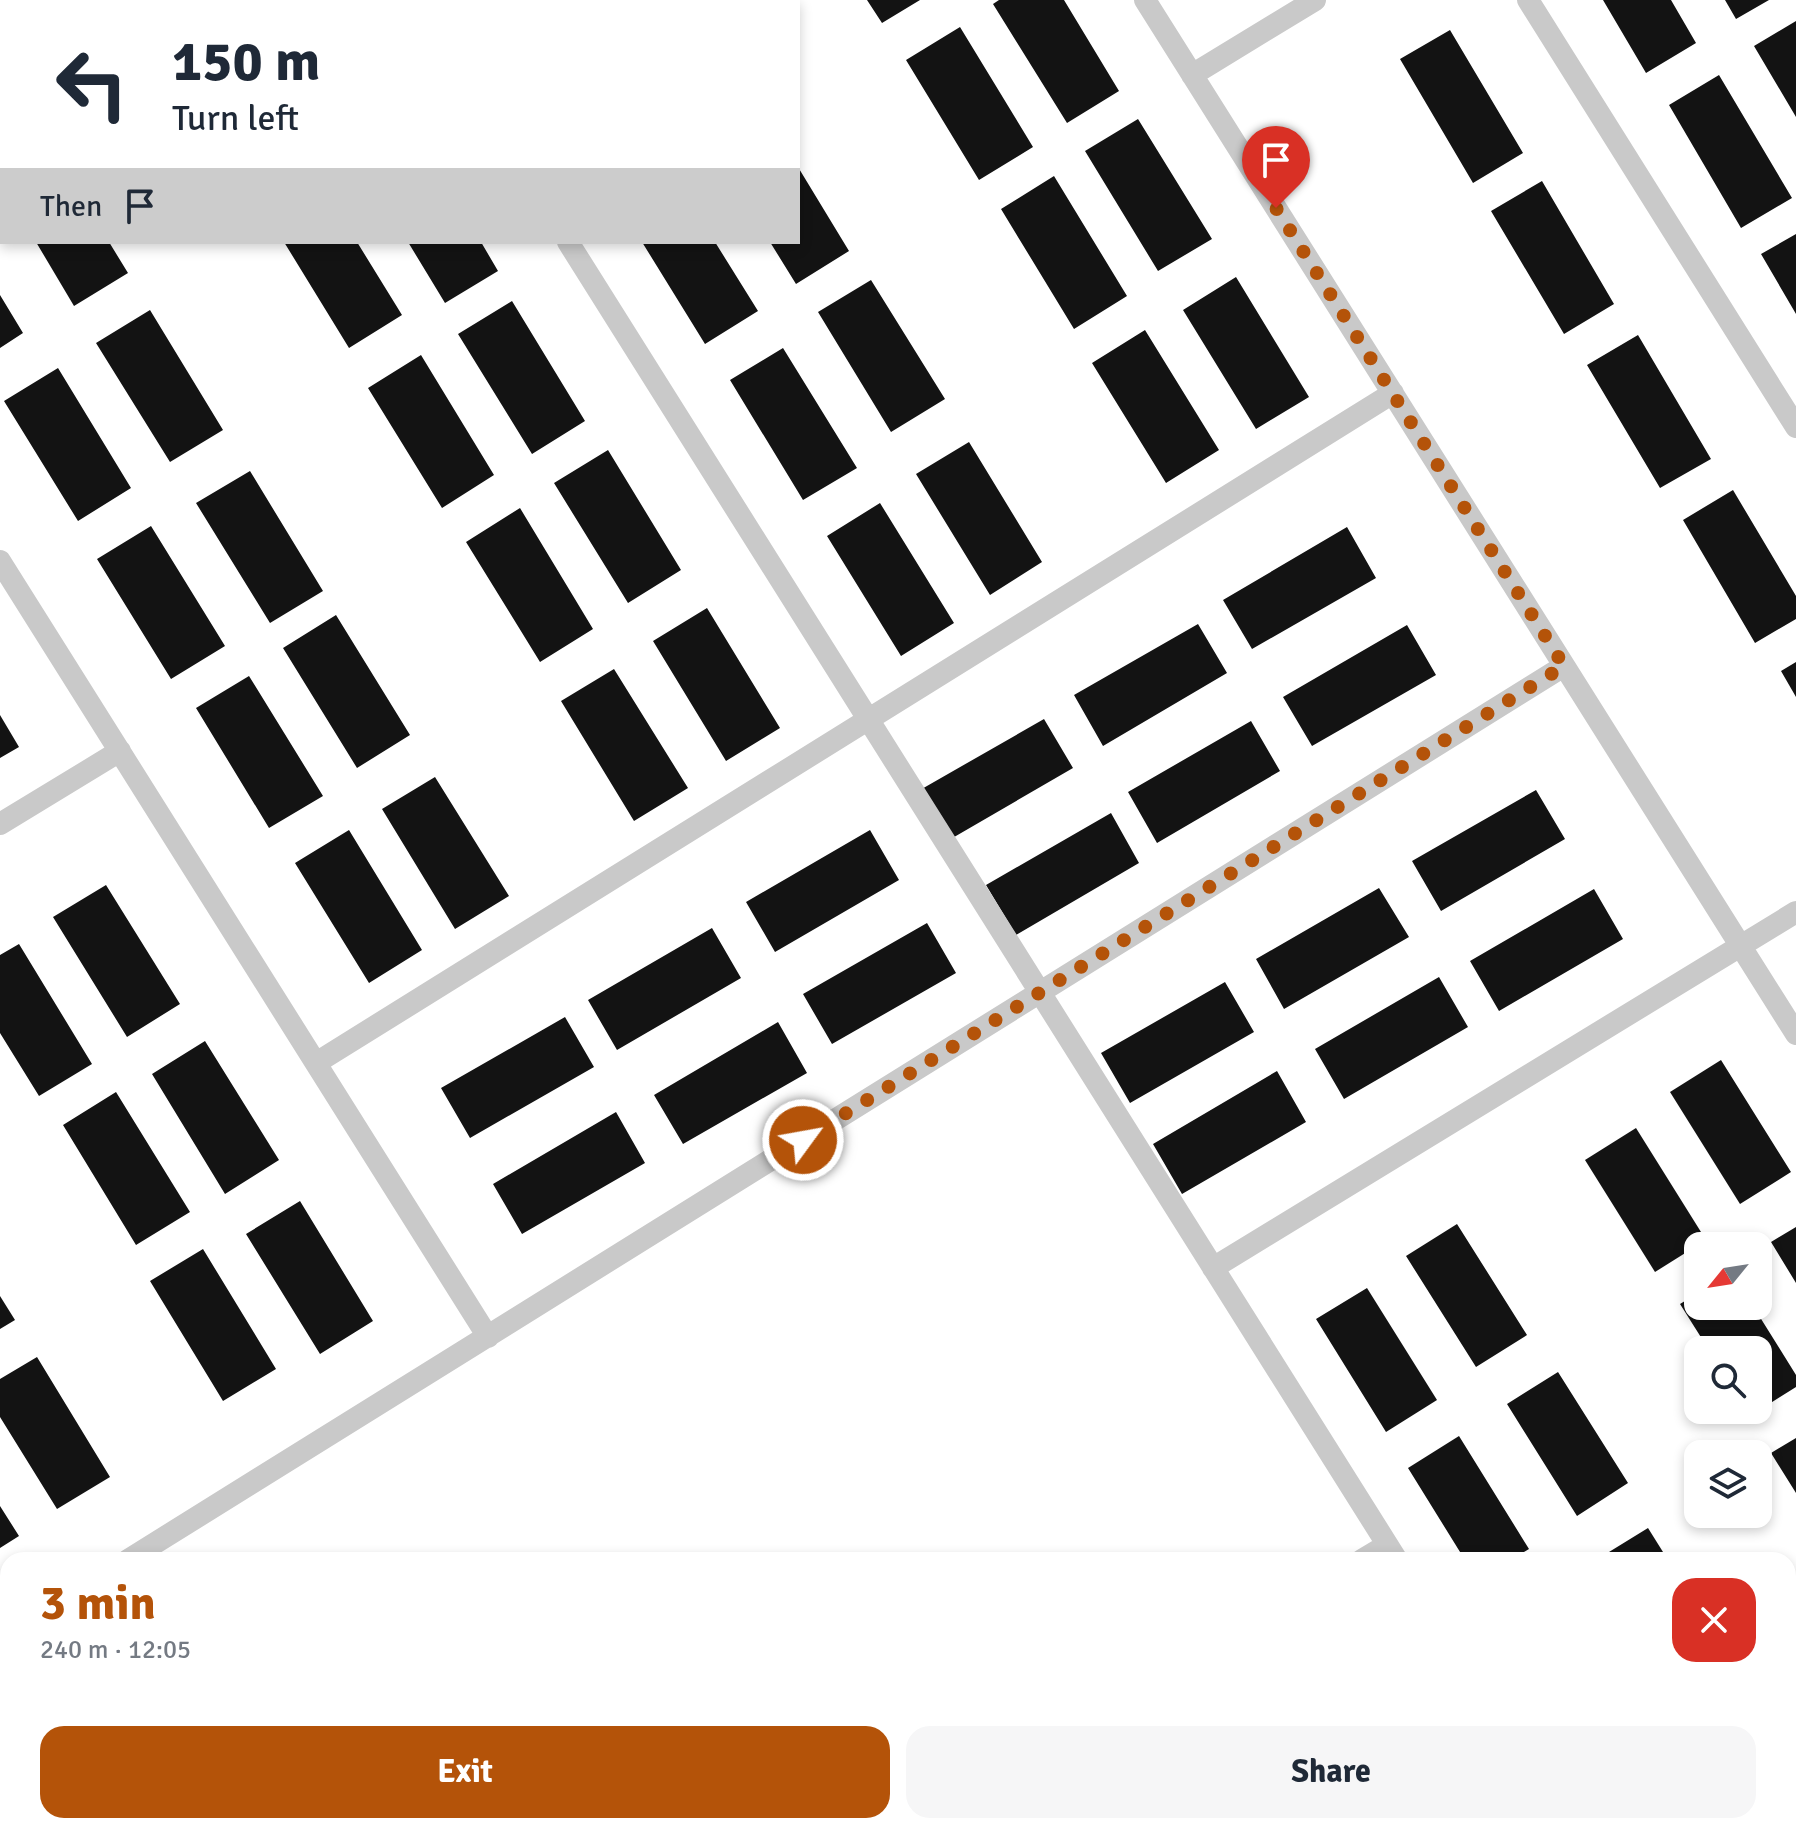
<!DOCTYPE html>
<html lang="en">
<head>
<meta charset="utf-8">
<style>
	body { margin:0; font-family:Signika,sans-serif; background:#f6f6f7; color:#1f2937; height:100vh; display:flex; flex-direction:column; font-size:30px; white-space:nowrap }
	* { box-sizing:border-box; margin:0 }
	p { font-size:26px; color:#747a83 }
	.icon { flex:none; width:44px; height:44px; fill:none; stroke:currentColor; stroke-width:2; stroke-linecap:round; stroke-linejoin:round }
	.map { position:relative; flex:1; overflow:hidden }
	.panel { position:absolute; left:0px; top:1552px; width:1796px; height:282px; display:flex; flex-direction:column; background:#fff; border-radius:24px 24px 0 0; box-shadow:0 4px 12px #0003 }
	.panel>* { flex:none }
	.top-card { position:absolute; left:0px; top:0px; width:800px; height:244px; box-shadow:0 4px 12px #0003; background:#fff; color:#1f2937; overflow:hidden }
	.needle { width:52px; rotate:240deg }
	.tools { position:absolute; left:1684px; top:1232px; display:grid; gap:16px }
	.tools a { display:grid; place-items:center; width:88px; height:88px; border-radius:16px; background:#fff; box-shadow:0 4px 12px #0003; font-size:40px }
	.pin { position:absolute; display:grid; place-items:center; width:68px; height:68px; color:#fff; margin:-82px -34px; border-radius:50% 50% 50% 0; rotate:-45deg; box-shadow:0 0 8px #0007 }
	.pin .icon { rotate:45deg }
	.me { position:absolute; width:88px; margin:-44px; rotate:58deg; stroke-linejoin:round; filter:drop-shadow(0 0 6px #0008) }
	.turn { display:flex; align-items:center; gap:28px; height:168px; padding:0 40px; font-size:36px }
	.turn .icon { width:104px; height:104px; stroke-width:2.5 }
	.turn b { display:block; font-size:56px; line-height:68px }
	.then { display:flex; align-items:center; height:76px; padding:0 40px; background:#0003; gap:16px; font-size:30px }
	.round { display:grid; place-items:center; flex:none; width:84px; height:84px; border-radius:24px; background:#f6f6f7 }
	.headline { display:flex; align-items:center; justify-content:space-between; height:136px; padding:0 40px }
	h1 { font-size:48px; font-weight:800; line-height:60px; color:#b45309 }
	.button { display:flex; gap:16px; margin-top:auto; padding:16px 40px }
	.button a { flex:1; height:92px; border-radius:24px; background:#b45309; color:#fff; font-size:32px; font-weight:800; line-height:92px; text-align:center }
	.button a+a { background:#f6f6f7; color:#1f2937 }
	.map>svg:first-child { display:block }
	.building { fill:#131313 }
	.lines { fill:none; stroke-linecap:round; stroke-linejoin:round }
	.lane { stroke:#c9c9c9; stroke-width:22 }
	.route { stroke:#b45309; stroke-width:14; stroke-dasharray:0 25.2 }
</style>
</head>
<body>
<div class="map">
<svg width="1796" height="1833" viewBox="0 0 1796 1833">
	<rect width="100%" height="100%" fill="#fff"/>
	<path class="building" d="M867 0H920L882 23Z
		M999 0H1064L1119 91 1067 123 993 4Z
		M1603 0H1671L1696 43 1646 73Z
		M1725 0H1769L1736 19Z
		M1796 21V117L1754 46Z
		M960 27 1033 147 979 180 906 60Z
		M1450 30 1523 153 1473 183 1400 59Z
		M1719 75 1792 198 1741 228 1669 105Z
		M1138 119 1212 239 1158 271 1085 151Z
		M798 167 849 251 796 284 770 242H798Z
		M1054 176 1127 296 1074 329 1001 209Z
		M1542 181 1614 304 1564 334 1491 211Z
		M1796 234V314L1761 254Z
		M36 242H109L128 273 74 306Z
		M284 242H357L402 315 349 348Z
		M408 242H481L498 271 445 303Z
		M642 242H715L758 311 705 344Z
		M1236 277 1309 397 1256 429 1183 310Z
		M871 280 945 399 891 432 818 312Z
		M0 295 23 333 0 348Z
		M512 301 585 421 532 454 458 334Z
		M150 310 223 430 170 462 96 343Z
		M1145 330 1219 450 1166 483 1092 363Z
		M1638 335 1711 459 1660 488 1587 365Z
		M783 348 857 468 803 500 730 380Z
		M421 355 494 475 442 508 368 388Z
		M58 368 131 488 78 521 4 401Z
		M969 442 1042 562 990 595 916 474Z
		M608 450 681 570 628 603 554 483Z
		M250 471 323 591 270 623 196 503Z
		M1733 490 1796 596V619L1755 643 1683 520Z
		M880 503 954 623 901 656 827 536Z
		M520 508 593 629 540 662 466 542Z
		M151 526 225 646 171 679 97 559Z
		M1347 527 1376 578 1252 649 1223 600Z
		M707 608 780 728 726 761 653 641Z
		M336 615 410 735 357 768 283 648Z
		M1198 624 1227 673 1103 746 1074 695Z
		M1407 625 1436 675 1312 746 1283 697Z
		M1796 662V697L1781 671Z
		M614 669 688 788 634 821 561 701Z
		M249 676 323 796 269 828 196 708Z
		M0 715 19 747 0 758Z
		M1044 719 1073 768 949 840 920 790Z
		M1251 721 1280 771 1157 843 1128 792Z
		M435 777 509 896 455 929 382 809Z
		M1536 790 1565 839 1441 911 1412 861Z
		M1111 813 1139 863 1016 935 986 885Z
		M349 830 422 950 369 983 295 863Z
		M870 830 899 880 775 952 746 902Z
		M106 885 180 1004 127 1037 53 917Z
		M1379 888 1409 937 1284 1009 1256 959Z
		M1594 889 1623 939 1499 1011 1470 961Z
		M927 923 956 973 832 1044 803 994Z
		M712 928 741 978 617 1050 588 1000Z
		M19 944 92 1064 39 1096 0 1033V955Z
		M1439 977 1468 1027 1344 1099 1315 1049Z
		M1225 982 1254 1032 1130 1103 1101 1053Z
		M565 1017 594 1067 470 1138 441 1088Z
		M778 1022 807 1073 683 1144 654 1095Z
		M205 1041 279 1160 225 1194 152 1074Z
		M1721 1060 1791 1172 1740 1204 1670 1092Z
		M1277 1071 1306 1122 1182 1194 1153 1144Z
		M116 1092 190 1212 136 1245 63 1125Z
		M616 1112 645 1163 522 1234 493 1184Z
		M1636 1128 1706 1240 1655 1272 1585 1160Z
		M300 1201 373 1321 320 1354 246 1234Z
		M1457 1224 1527 1335 1476 1367 1406 1256Z
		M1796 1227V1283L1771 1242Z
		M203 1249 276 1369 223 1401 150 1281Z
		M1367 1288 1437 1400 1386 1432 1316 1319Z
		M1698 1293V1306H1753L1796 1375V1387L1750 1416 1747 1410H1758V1350H1709L1680 1304Z
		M0 1296 15 1320 0 1329Z
		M37 1357 110 1477 57 1509 0 1417V1379Z
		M1558 1372 1628 1483 1577 1516 1507 1404Z
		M1459 1436 1529 1549 1511 1560H1465L1408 1468Z
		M1796 1438V1493L1771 1453Z
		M0 1506 19 1536 0 1548Z
		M1648 1528 1668 1560H1596Z
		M1788 1759 1796 1772V1811L1788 1816Z
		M1261 1826H1332L1336 1833H1265Z
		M1629 1826H1700L1704 1833H1634Z"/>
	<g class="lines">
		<path class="lane" d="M416 0 417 2
			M1145 0 1796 1034
			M1528 0 1796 427
			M1192 75 1315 0
			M568 242 1397 1560
			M0 561 488 1337
			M0 824 120 751
			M316 1063 1393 393
			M1213 1268 1796 912
			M128 1560 1564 666
			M1362 1560 1387 1545
			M0 1640 8 1635
			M0 1749 8 1762
			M48 1826 53 1833
			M1564 1826 1568 1833
			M924 1833 935 1826"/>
	</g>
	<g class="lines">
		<path class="route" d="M803 1140 1564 666 1276 208"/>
	</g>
</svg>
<div class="tools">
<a><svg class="needle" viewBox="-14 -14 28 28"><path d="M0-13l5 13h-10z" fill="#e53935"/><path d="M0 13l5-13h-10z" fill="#747a83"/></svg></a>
<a><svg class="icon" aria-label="search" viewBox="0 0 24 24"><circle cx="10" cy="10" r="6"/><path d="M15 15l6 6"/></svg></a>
<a><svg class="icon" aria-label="layers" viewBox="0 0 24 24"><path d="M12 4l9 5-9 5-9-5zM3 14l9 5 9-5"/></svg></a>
</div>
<div class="pin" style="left:1276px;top:208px;background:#d93025"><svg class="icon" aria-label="arrive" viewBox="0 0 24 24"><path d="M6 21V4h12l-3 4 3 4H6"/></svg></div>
<svg class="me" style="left:803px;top:1140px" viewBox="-20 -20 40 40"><circle r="17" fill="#b45309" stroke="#fff" stroke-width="3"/><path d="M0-11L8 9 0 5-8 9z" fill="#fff"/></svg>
<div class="top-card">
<div class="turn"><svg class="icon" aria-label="left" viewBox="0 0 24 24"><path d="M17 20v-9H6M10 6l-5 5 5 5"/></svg><div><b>150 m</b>Turn left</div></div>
<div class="then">Then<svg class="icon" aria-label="arrive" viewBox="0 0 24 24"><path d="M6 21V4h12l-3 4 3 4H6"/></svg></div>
</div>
<section class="panel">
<div class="headline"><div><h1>3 min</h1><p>240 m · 12:05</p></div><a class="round" style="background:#d93025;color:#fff"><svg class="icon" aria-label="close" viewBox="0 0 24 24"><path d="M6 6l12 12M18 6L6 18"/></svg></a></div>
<div class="button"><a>Exit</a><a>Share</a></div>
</section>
</div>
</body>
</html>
